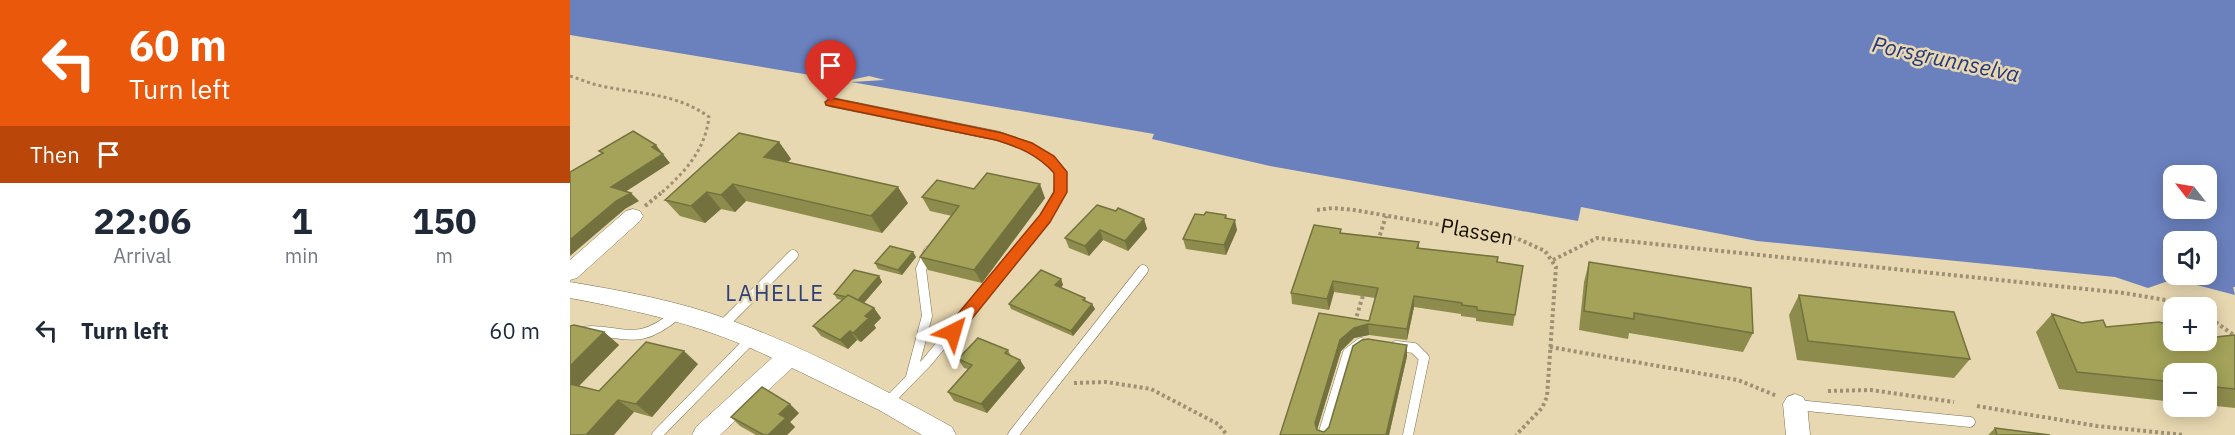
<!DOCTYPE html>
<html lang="en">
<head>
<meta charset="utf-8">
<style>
	body { margin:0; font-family:"IBM Plex Sans",sans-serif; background:#f2f2f3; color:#1f2937; height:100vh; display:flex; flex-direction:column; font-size:22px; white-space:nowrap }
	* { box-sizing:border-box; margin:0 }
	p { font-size:20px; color:#747a83 }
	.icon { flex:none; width:33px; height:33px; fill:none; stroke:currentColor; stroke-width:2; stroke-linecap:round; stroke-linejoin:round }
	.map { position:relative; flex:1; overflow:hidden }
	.details { display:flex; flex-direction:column; background:#fff; width:570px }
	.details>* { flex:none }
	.banner { background:#ea580c; color:#fff; overflow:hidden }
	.needle { width:39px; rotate:301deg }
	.buttons { position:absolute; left:1593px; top:165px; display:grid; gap:12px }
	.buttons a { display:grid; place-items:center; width:54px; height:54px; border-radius:12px; background:#fff; box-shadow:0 3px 15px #0003; font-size:30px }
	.pin { position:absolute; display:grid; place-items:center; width:51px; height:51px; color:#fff; margin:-62px -26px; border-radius:50% 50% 50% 0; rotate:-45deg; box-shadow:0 0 6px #0007 }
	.pin .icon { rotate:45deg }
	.me { position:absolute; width:66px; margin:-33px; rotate:40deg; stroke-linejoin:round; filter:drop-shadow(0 0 4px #0008) }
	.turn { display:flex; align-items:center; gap:21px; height:126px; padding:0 30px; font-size:27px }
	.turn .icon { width:78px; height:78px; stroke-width:2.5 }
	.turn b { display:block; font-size:42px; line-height:51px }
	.then { display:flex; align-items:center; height:57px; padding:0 30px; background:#0003; gap:12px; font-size:22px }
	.eta { display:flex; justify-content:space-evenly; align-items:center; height:102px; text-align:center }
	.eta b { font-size:36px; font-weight:700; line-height:42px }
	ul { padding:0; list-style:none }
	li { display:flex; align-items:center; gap:18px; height:90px; padding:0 30px }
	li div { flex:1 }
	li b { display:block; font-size:22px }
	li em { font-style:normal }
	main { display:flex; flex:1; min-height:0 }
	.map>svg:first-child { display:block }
	.water { fill:#6b81be; fill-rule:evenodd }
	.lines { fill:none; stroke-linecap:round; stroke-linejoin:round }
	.service-far1-casing { stroke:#80714d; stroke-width:10 }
	.service-casing { stroke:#80714d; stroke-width:11 }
	.minor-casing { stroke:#80714d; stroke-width:1 }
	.path-far1 { stroke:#9e9173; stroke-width:3; stroke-dasharray:3 3; stroke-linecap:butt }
	.path { stroke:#9e9173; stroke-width:4; stroke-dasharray:3 3; stroke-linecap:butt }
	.service-far1 { stroke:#fff; stroke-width:8 }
	.service { stroke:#fff; stroke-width:10 }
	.minor { fill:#fff; fill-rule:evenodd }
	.wall { fill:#8d8c4d }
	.shaded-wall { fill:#73723e }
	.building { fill:#a4a359; stroke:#73723e; stroke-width:1.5 }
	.route { fill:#ea580c; stroke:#983908; stroke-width:1.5 }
	.labels { text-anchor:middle; stroke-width:5; stroke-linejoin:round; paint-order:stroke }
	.street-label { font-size:21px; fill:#161003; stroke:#e8d8b1 }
	.water-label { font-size:22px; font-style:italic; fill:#243781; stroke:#e8d8b1 }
	.neighbourhood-label { font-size:22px; letter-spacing:1.5px; fill:#2e407a; stroke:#e8d8b1 }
</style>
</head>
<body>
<main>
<section class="details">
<div class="banner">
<div class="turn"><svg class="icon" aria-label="left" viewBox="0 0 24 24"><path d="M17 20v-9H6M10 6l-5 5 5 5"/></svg><div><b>60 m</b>Turn left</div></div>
<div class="then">Then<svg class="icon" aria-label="arrive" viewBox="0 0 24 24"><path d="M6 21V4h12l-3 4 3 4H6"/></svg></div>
</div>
<div class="eta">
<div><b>22:06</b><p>Arrival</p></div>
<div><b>1</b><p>min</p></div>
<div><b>150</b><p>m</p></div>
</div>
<ul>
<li><svg class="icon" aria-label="left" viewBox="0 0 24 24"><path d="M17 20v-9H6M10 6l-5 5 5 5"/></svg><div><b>Turn left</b></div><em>60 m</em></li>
</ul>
</section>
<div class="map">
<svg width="1665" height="435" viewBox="0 0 1665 435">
	<rect width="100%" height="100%" fill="#e8d8b1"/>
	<path class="water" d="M0 0H1665V287H1663L1665 295 1604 279 1578 288 1545 277 1187 241 1011 207 1008 221 700 166 582 139 584 134 281 82 315 80 299 76 276 81 0 35ZM1604 176H1636V208H1604ZM1604 242H1636V274H1604Z"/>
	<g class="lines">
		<g class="service-far1-casing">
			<path id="service-far1" d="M261 102 428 136 457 146 479 160 490 172 488 195"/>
		</g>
		<g class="service-casing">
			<path id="service" d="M152 326 223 255
				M0 334C47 322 61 354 107 314
				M826 346 844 348 854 358 838 435
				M341 377 357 316 351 269 359 251
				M317 403 357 362 475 218 489 193
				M1227 405 1400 422
				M87 435 182 338
				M443 435 573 270
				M753 435 778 353 791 343"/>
		</g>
		<g class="minor-casing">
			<path id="minor" d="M63 209 70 211 73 216 70 221 7 278 0 280V260L56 211Z
				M0 282C54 291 108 301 160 320 237 348 311 388 382 427L386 435H352L309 410 222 368 150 435H122L126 427 202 358C137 326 70 311 0 298Z
				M1225 394 1233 397 1237 404 1240 435H1216L1213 404 1217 397Z"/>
		</g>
		<path class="path-far1" d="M0 76C12 80 24 85 36 87 72 94 108 94 139 117 135 151 114 173 89 195"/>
		<path class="path" d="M75 206 91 193
			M747 210 763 208 784 210 946 238 975 251 986 267 977 397 972 408 946 435
			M808 241 816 216
			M983 260 1027 238 1554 293 1607 302 1623 308
			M1636 315 1665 336
			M785 322 794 292
			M980 347 1168 380 1207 396
			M504 383 536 382 581 389 648 424 657 435
			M1258 391 1301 390 1384 402
			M1407 406 1527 426 1614 435"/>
		<use href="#service-far1" class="service-far1"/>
		<use href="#service" class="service"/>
		<use href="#minor" class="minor"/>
	</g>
	<path class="wall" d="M209 142 221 159 218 162 338 203 312 233 176 201 165 212 151 209 135 223 110 216 95 200Z
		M404 189 475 198 412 283 358 270 350 257 382 216 360 211 352 197Z
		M634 215H656L657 219 667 230 656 255 616 249 613 239Z
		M574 219 577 229 558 251 533 240 519 256 499 248 495 238Z
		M771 234 849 242V248L953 266 943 326 906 321V318L891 316V314L844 307 837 340 799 335 784 338 771 351 747 430 754 432 837 345V356L819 435H710L749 313 799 321 805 298 764 292 759 310 722 304 721 293Z
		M343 252 346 257 332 275 308 269 305 263Z
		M1019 262 1183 333 1173 352 1059 333 1058 339 1009 330 1014 282Z
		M309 276 312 282 294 303 304 308 311 318 304 325 306 328 291 342 287 340 278 349 251 336 243 326 272 300 267 299 264 294Z
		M491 279 493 285 490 288 515 298 516 301 522 304 525 309 503 336 441 309 439 304Z
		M1229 295 1400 359 1384 378 1227 360 1219 315Z
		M1482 314 1512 323 1604 340 1665 335V408L1636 405V374H1604V402L1489 389 1466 332Z
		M0 326 34 332 49 345 9 386 29 391 128 364 82 417 64 412 0 435Z
		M438 350 441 356 450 360 455 368 417 413 384 401 378 392 398 369 394 368 388 359Z
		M229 413 220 422 225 427 217 435H186L170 426 161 417Z
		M1425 428 1480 435H1418Z"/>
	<path class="shaded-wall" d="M209 142 221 159 206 173 194 157Z
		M86 145 93 154 82 147Z
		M93 154 100 163 49 196 41 187Z
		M163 184 176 201 165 212 151 195Z
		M470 184 475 198 412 283 404 270Z
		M328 187 338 203 312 233 301 216Z
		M137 192 151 209 135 223 121 206Z
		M61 193 69 201 55 209 0 256V240L46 201Z
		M574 219 577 229 558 251 555 241Z
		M665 220 667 230 656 255 654 245Z
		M530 230 533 240 519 256 515 246Z
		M343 252 346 257 332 275 328 270Z
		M309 276 312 282 292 305 288 300Z
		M491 279 493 285 488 291 485 285Z
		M763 281 764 292 759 310 757 299Z
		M844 296V307L837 340V329Z
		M522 304 525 309 503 336 501 331Z
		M304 308 311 318 304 325 306 328 291 342 283 333 295 316Z
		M798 324 799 335 784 338 771 351 746 433 745 423 770 340 784 328Z
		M280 331 287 340 278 349 270 340Z
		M34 332 49 345 2 393 0 391V366Z
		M837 345V356L819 435H816Z
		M114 351 128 364 82 417 66 404Z
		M450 360 455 368 417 413 411 404Z
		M48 400 64 412 44 435H16Z
		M220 404 229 413 220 422 225 427 217 435H198L209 414Z"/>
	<path class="building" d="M63 131 86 145 82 147 93 154 41 187 61 193 46 201 0 240V172L33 153 29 151Z
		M169 133 209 142 194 157 328 187 301 216 163 184 151 195 137 192 121 206 95 200Z
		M417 173 470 184 404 270 350 257 389 206 352 197 367 180 404 189Z
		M527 205 546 211 548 208 574 219 555 241 530 230 515 246 495 238Z
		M636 212 656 215 655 218 665 220 654 245 613 239 625 214 634 215Z
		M744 225 771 229 770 233 849 242 847 248 928 257 927 262 953 266 945 315 907 310V307L892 305V303L844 296 837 329 798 324 784 328 770 340 745 423 747 430 754 432 759 427 783 346 792 340 798 339 837 345 816 435H710L749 313 799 321 808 288 763 281 757 299 721 293Z
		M320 246 343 252 328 270 305 263Z
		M1019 262 1181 288 1183 333 1064 313V319L1014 311Z
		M284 270 309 276 288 300 278 295 276 297 264 294Z
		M471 270 491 279 485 285 515 298 513 300 522 304 501 331 439 304Z
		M278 295 304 308 295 316 299 318 283 333 280 331 270 340 243 326Z
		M1229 295 1384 312 1400 359 1238 341Z
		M1482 314 1512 323 1533 320 1536 327 1589 322 1604 326V340H1636V338L1665 335V389L1636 386V374H1604V382L1507 372Z
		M4 325 34 332 0 366V326Z
		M408 338 438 350 435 353 450 360 411 404 378 392 402 365 388 359Z
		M76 342 114 351 66 404 48 400 16 435H0V384L29 391Z
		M192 387 220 404 209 414 216 418 198 435H194L161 417Z
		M1425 428 1480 435H1427Z"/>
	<path class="route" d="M261 98 432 133 462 143 484 156 497 172V192L480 222 388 336 383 338 377 336 375 332 377 327 470 215 484 192V173C468 155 449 147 426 140L256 105 255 102Z"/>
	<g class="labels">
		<g class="street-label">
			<text transform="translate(907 232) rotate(10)" y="7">Plassen</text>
		</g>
		<g class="water-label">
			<text transform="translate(1376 59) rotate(12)" y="8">Porsgrunnselva</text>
		</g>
		<g class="neighbourhood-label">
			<text x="205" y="301">LAHELLE</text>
		</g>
	</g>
</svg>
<div class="buttons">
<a><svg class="needle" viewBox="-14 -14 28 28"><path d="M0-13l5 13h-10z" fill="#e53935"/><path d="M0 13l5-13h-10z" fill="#747a83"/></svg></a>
<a><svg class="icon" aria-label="sound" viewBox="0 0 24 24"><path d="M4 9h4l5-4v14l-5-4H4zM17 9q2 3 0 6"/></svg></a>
<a>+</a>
<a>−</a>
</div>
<div class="pin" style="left:261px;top:102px;background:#d93025"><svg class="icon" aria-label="arrive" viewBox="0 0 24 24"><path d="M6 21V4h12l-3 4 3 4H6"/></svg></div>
<svg class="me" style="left:383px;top:332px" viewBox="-20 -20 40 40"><path d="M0-17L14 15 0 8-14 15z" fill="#ea580c" stroke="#fff" stroke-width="4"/></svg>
</div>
</main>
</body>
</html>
